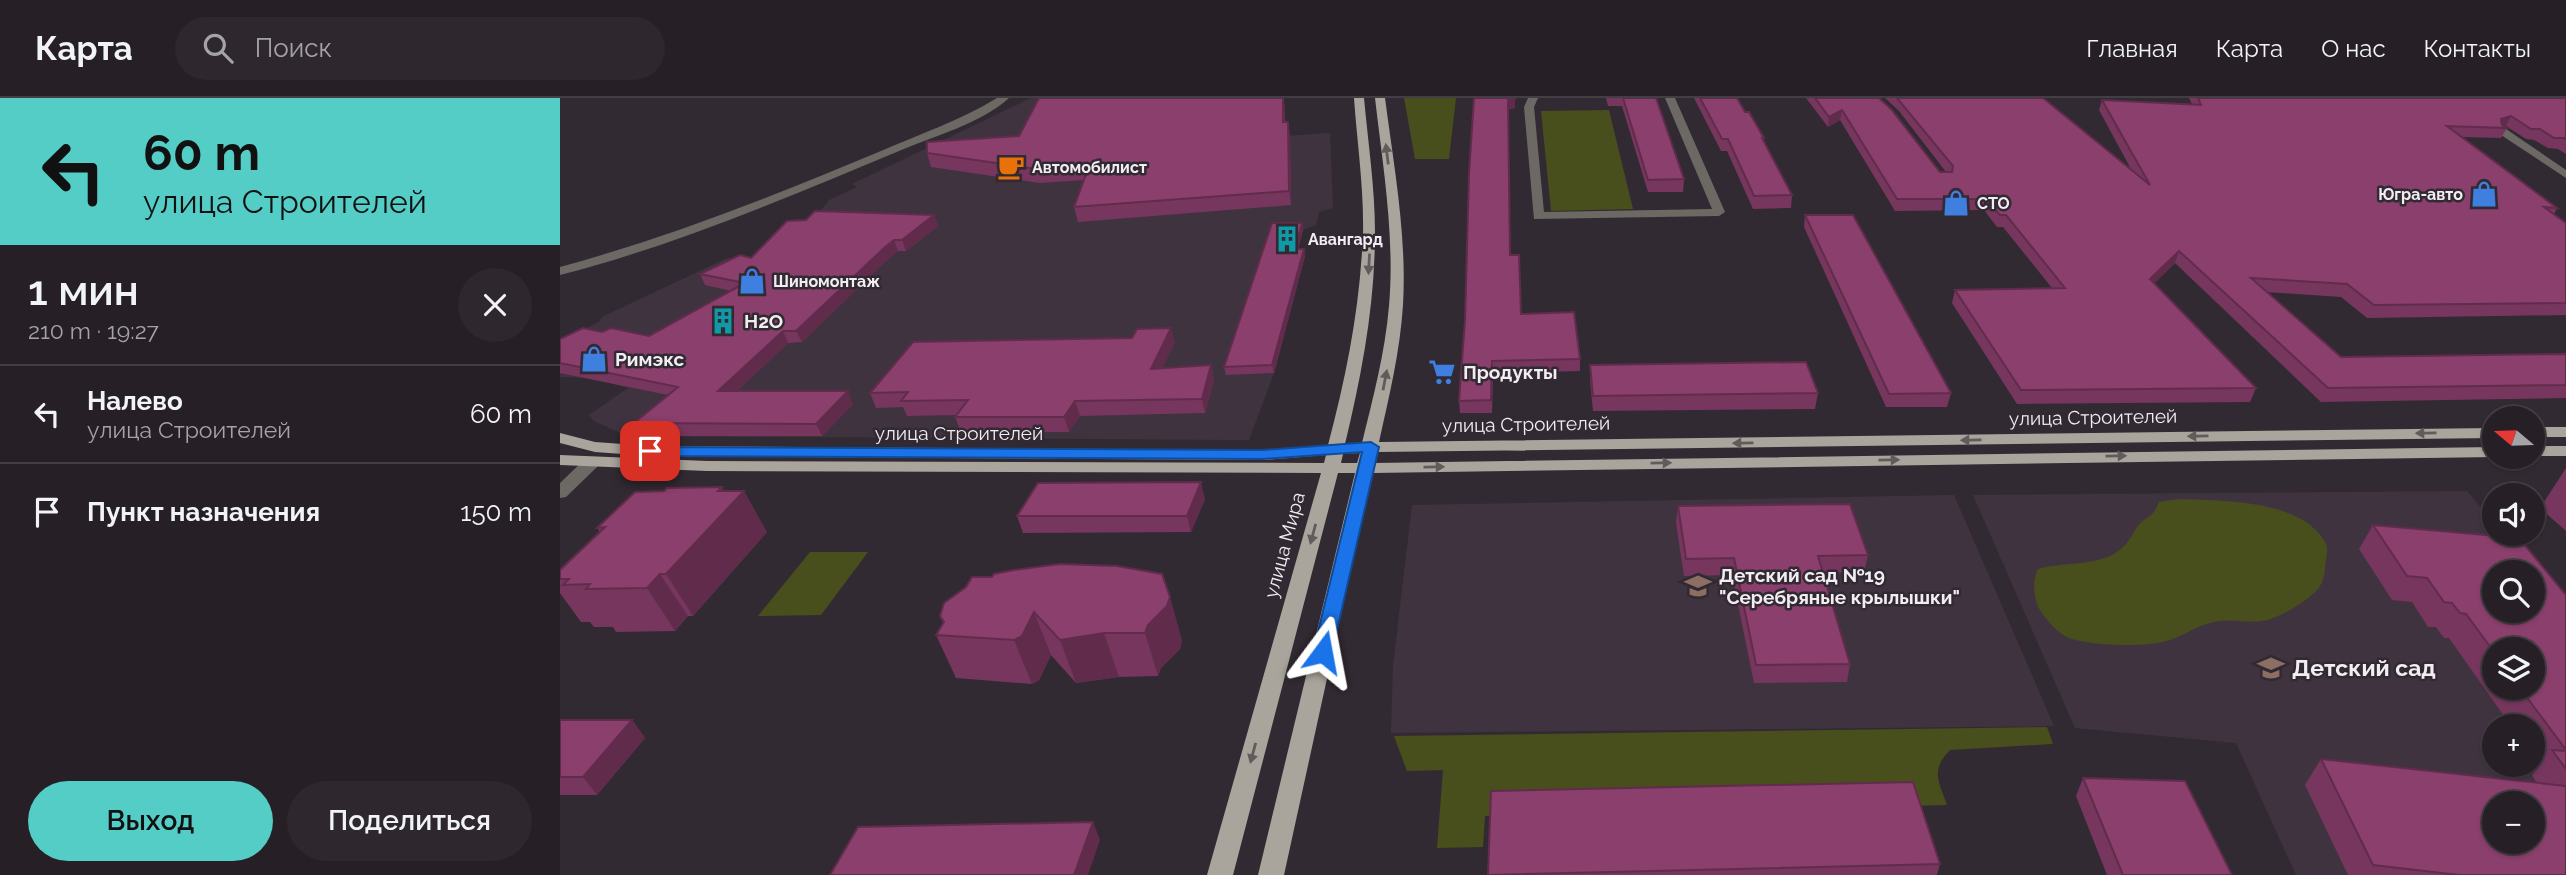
<!DOCTYPE html>
<html lang="ru">
<head>
<meta charset="utf-8">
<style>
	body { margin:0; font-family:Raleway,sans-serif; background:#2e282e; color:#f1f3f6; height:100vh; display:flex; flex-direction:column; font-size:26px; white-space:nowrap }
	* { box-sizing:border-box; margin:0 }
	p { font-size:23px; color:#a4a3a7 }
	.icon { flex:none; width:38px; height:38px; fill:none; stroke:currentColor; stroke-width:2; stroke-linecap:round; stroke-linejoin:round }
	.map { position:relative; flex:1; overflow:hidden }
	.panel { display:flex; flex-direction:column; background:#262026; width:560px }
	.panel>* { flex:none }
	.banner { background:#54cdc7; color:#111; overflow:hidden }
	.needle { width:46px; rotate:289deg }
	.fabs { position:absolute; left:1922px; top:308px; display:grid; gap:14px }
	.fabs a { display:grid; place-items:center; width:63px; height:63px; border-radius:50%; background:#262026; box-shadow:0 2px 5px #0004,0 0 0 2px #423e43; font-size:35px }
	.pin { position:absolute; display:grid; place-items:center; width:60px; height:60px; color:#fff; margin:-30px; border-radius:14px; box-shadow:0 4px 10px #0006 }
	.me { position:absolute; width:77px; margin:-38px; rotate:13deg; stroke-linejoin:round; filter:drop-shadow(0 0 5px #0008) }
	.turn { display:flex; align-items:center; gap:24px; height:147px; padding:0 28px; font-size:32px }
	.turn .icon { width:91px; height:91px; stroke-width:2.5 }
	.turn b { display:block; font-size:49px; line-height:60px }
	.round { display:grid; place-items:center; flex:none; width:74px; height:74px; border-radius:37px; background:#2e282e }
	.headline { display:flex; align-items:center; justify-content:space-between; height:119px; padding:0 28px }
	h1 { font-size:42px; font-weight:600; line-height:52px }
	.action { display:flex; gap:14px; margin-top:auto; padding:14px 28px }
	.action a { flex:1; height:80px; border-radius:42px; background:#54cdc7; color:#111; font-size:28px; font-weight:600; line-height:80px; text-align:center }
	.action a+a { background:#2e282e; color:#f1f3f6 }
	ul { padding:0; list-style:none }
	li { display:flex; align-items:center; gap:21px; height:98px; padding:0 28px; border-top:2px solid #423e43 }
	li div { flex:1 }
	li b { display:block; font-size:26px }
	li em { font-style:normal }
	header { display:flex; align-items:center; gap:42px; box-sizing:border-box; height:98px; padding:0 35px; background:#262026; border-bottom:2px solid #423e43 }
	header strong { font-size:33px }
	nav { display:flex; gap:38px; margin-inline-start:auto; font-size:24px }
	.search { width:490px; height:63px; background:#2e282e; display:flex; align-items:center; gap:18px; box-sizing:border-box; padding:0 24px; border-radius:38px; color:#a4a3a7; font-size:26px }
	main { display:flex; flex:1; min-height:0 }
	.map>svg:first-child { display:block }
	.built { fill:#403340; fill-rule:evenodd }
	.green { fill:#494e1d }
	.lines { fill:none; stroke-linecap:round; stroke-linejoin:round }
	.minor { fill:#6c6965; fill-rule:evenodd }
	.major { fill:#aaa59c; fill-rule:evenodd }
	.wall { fill:#77365d; fill-rule:evenodd }
	.shaded-wall { fill:#612c4c }
	.building { fill:#8a3f6c; stroke:#612c4c; stroke-width:2; fill-rule:evenodd }
	.oneway { fill:#625b5c }
	.route { fill:#1a73e8; stroke:#114b97; stroke-width:2 }
	.labels { text-anchor:middle; stroke-width:5; stroke-linejoin:round; paint-order:stroke }
	.far-poi-label { font-size:16px; font-weight:bold; fill:#f2edf2; stroke:#322a32; text-anchor:start }
	.poi-label { font-size:19px; font-weight:bold; fill:#f2edf2; stroke:#322a32; text-anchor:start }
	.street-label { font-size:19px; fill:#f2edf2; stroke:#322a32 }
	.near-poi-label { font-size:23px; font-weight:bold; fill:#f2edf2; stroke:#322a32; text-anchor:start }
</style>
</head>
<body>
<header>
<strong>Карта</strong>
<div class="search"><svg class="icon" aria-label="search" viewBox="0 0 24 24"><circle cx="10" cy="10" r="6"/><path d="M15 15l6 6"/></svg>Поиск</div>
<nav><a>Главная</a><a>Карта</a><a>О нас</a><a>Контакты</a></nav>
</header>
<main>
<section class="panel">
<div class="banner">
<div class="turn"><svg class="icon" aria-label="left" viewBox="0 0 24 24"><path d="M17 20v-9H6M10 6l-5 5 5 5"/></svg><div><b>60 m</b>улица Строителей</div></div>
</div>
<div class="headline"><div><h1>1 мин</h1><p>210 m · 19:27</p></div><a class="round"><svg class="icon" aria-label="close" viewBox="0 0 24 24"><path d="M6 6l12 12M18 6L6 18"/></svg></a></div>
<ul>
<li><svg class="icon" aria-label="left" viewBox="0 0 24 24"><path d="M17 20v-9H6M10 6l-5 5 5 5"/></svg><div><b>Налево</b><p>улица Строителей</p></div><em>60 m</em></li>
<li><svg class="icon" aria-label="arrive" viewBox="0 0 24 24"><path d="M6 21V4h12l-3 4 3 4H6"/></svg><div><b>Пункт назначения</b></div><em>150 m</em></li>
</ul>
<div class="action"><a>Выход</a><a>Поделиться</a></div>
</section>
<div class="map">
<svg width="2006" height="777" viewBox="0 0 2006 777">
	<rect width="100%" height="100%" fill="#322a32"/>
	<path class="built" d="M471 0H647L635 44 770 35 773 110 759 114 756 127 743 132 738 150 746 153 714 275 689 342 67 338 34 323 29 317 68 290 31 280 0 279V243L39 224 42 219 167 160 198 166 255 120 269 102 297 89 292 86Z
		M1907 393 1934 425V436H1943L2006 513V777H1736L1676 645 1515 630 1413 397ZM1934 474H1972V513H1934ZM1934 551H1972V590H1934ZM1934 628H1972V667H1934ZM1934 705H1972V744H1934Z
		M1394 397 1494 628 831 635 833 568 852 407Z"/>
	<path class="green" d="M844 0H896L889 61H855Z
		M1049 12 1073 111 991 113 981 13Z
		M1619 401C1662 403 1744 401 1766 446 1768 452 1767 456 1766 462 1765 470 1765 480 1760 488 1753 500 1717 522 1702 523 1688 525 1674 521 1659 523 1641 525 1627 536 1610 542 1587 550 1532 548 1509 540 1499 536 1488 524 1482 515 1473 504 1472 482 1478 471 1504 463 1540 470 1562 450 1569 444 1573 435 1578 428 1588 416 1591 423 1599 404Z
		M250 454H308L261 517 198 518Z
		M1487 629 1493 646 1390 652C1370 673 1379 683 1387 707L925 718 923 749 877 750 883 672 847 673 834 638Z"/>
	<g class="lines">
		<path class="minor" d="M437 0H449C420 26 374 38 339 53 228 99 117 147 0 177V169C110 139 216 97 321 53 360 36 401 22 437 0Z
			M968 0H978L974 9 984 114 1152 111 1105 0H1115L1165 114 1159 118 974 121 964 9Z
			M1938 31H1946L2006 72V80L1938 35Z
			M31 360 37 361 40 365 37 369 6 399 0 400V385L25 361Z"/>
		<path class="major" d="M794 0H804C808 44 815 90 815 134 815 207 802 275 785 346L802 345C813 300 825 255 829 208 835 139 823 69 815 0H825C834 69 847 138 843 207 840 254 829 299 819 344L1934 330V340L817 354 814 365 1934 349 1935 359 812 375 724 777H698L795 375H778L673 777H647L761 375 147 373 0 367V357L147 363 764 365 766 357 703 362 90 358 35 354 0 345V335L35 344 90 348 703 352 768 347C787 275 800 209 803 135 804 90 797 44 794 0ZM800 355 797 365H781L783 356Z
			M1972 329H2006V339H1972Z
			M1972 348H2006V358H1972Z"/>
	</g>
	<path class="wall" d="M479 0H724L725 24 730 37 731 107 518 124 514 109 524 82 480 85 371 69 367 55 459 38Z
		M914 0 955 10 948 11 950 157 961 216 1020 261V273L933 275 932 315H900L899 303 905 223Z
		M1046 0H1096L1124 81 1123 94H1088L1062 8H1048Z
		M1134 0H1177L1185 14 1204 40V44L1232 97 1231 110 1193 111 1167 53H1161Z
		M1246 0H1319L1380 74H1386L1339 13 1325 0H1483L1572 73 1539 12 1542 2 1632 6 1629 0H2006V56L1998 51 1988 50 1974 42 1966 41 1946 28 1945 29 1947 30 1941 40 1902 39 1997 110 1994 116 2006 125V217L1807 220 1781 199 1706 194 1781 259 2006 256V300L1761 304 1615 165 1594 185 1696 290 1690 304 1457 306 1392 205 1395 192 1492 190 1443 129H1437L1424 112 1335 113 1280 22 1268 29Z
		M374 117 378 128 346 153H338L327 162 242 244 228 245 177 293 293 306 262 338H82L74 325 108 297 0 275V241L42 234 89 238 171 193 145 187 140 176 191 160Z
		M1245 117 1391 295 1387 309H1326L1244 129Z
		M742 125 743 132 738 151 745 158 714 275 666 277 664 269Z
		M615 244 602 270 651 267 654 282 645 315 520 318 509 334H401L395 319 396 317 347 318 343 309 316 310 310 295Z
		M1030 267 1258 295 1255 311 1033 313 1030 282Z
		M2006 370V433L1980 410Z
		M162 389 164 393 207 434 133 518H128L115 533 56 534 53 529H34L30 524H21L0 495V472L40 434 37 430 104 393Z
		M645 401 631 434 463 435 457 418Z
		M1118 408 1308 457 1304 474 1263 475 1290 566 1287 584 1194 585 1172 477 1124 478 1116 425Z
		M1813 427 2006 497V777H1788L1745 687 1761 661 1977 685 1972 677 1979 668 1972 658V628H1951L1889 540H1884L1876 529H1868L1852 504 1832 502 1799 451ZM1934 551 1972 590H1934Z
		M406 489 622 542 620 551 601 570 598 578 559 579 516 585 491 557 479 582 472 586 396 580 376 537 383 525 380 518Z
		M0 622H72L85 640 37 697H0Z
		M1523 680 1672 777H1547L1516 698Z
		M1380 766 1377 777H928Z"/>
	<path class="shaded-wall" d="M723 0H724L725 37 723 24Z
		M955 1V10L948 11V2Z
		M1282 12 1280 22 1268 29 1269 19Z
		M1951 18 1946 28 1941 30V21Z
		M728 24 730 37 731 107 729 93Z
		M374 117 378 128 346 153 342 142Z
		M742 125 743 132 736 159 735 151Z
		M334 142 338 153 327 162 242 244 236 233 323 151Z
		M744 151 745 158 714 275 712 267Z
		M1619 153 1615 165 1586 194 1590 181Z
		M611 230 615 244 595 285 591 271Z
		M223 233 228 245 164 305 158 293Z
		M651 267 654 282 645 315 642 301Z
		M288 293 293 306 262 338 256 326Z
		M515 303 520 318 509 334 504 319Z
		M641 384 645 401 631 434 627 418Z
		M162 389 172 406 184 393 207 434 133 518 106 476 158 393Z
		M100 476 128 518 115 533 87 490Z
		M610 499 622 542 620 551 601 570 598 578 585 535 588 527Z
		M474 514 491 557 479 582 472 586 454 542Z
		M544 535 559 579 516 585 500 542Z
		M72 622 85 640 37 697 23 679Z
		M533 724 540 742 528 777H514Z"/>
	<path class="building" d="M479 0H723V24H728L729 93 514 109 529 68 476 71 367 55V44L459 38Z
		M914 0H955V1L948 2 950 157H959L961 216 1014 214 1020 261 932 263 931 302 899 303 905 223 909 76Z
		M1063 0H1096L1124 81 1088 82Z
		M1140 0H1177L1185 14H1189L1204 40H1202L1232 97 1194 98 1168 41H1162Z
		M1255 0H1319L1331 11 1380 74H1392L1393 68 1337 0H1483L1590 87 1542 2 1641 7 1638 0H2006V41L2004 40H1994L1980 31H1971L1951 18 1941 21 1942 27 1947 30 1887 28 1997 110 1984 109 2006 125V205L1814 207 1787 186 1691 180 1781 259 2006 256V287L1768 290 1619 153 1590 181 1696 290 1461 292 1395 192 1505 190 1446 117H1440L1426 101H1337L1282 12 1269 19Z
		M255 113 374 117 342 142H334L323 151 236 233H223L158 293H288L256 326 74 325 118 289 0 265V241L23 230 42 234 51 230 89 238 185 185 140 176 180 157 191 160 227 123 246 122Z
		M1245 117H1293L1391 295 1329 296Z
		M712 125H742L735 151H744L712 267 664 269Z
		M611 230 591 271 651 267 642 301 515 303 504 319H395L408 302 341 303 348 294 310 295 353 244 572 240 577 231Z
		M1246 264 1258 295 1033 298 1030 267Z
		M641 384 627 418H457L478 385Z
		M162 389 158 393H184L106 476H100L87 490 26 491 30 486 3 487 9 481H0V472L45 429 37 430 75 394 104 393 107 390Z
		M1290 406 1308 457 1258 458 1290 566 1196 567 1174 460 1126 461 1118 408Z
		M1813 427 1959 440 2006 497V652L1960 590H1972V551H1934V554L1906 516 1900 515 1892 505 1884 504 1867 480 1847 478ZM1934 474H1972V513H1934Z
		M500 466 557 468 602 476 610 499 607 508 588 527 585 535H544L500 542 474 514 462 538 454 542 376 537 384 524 380 518 384 505 406 489 412 479H432L434 476 454 472Z
		M0 622H72L23 679H0Z
		M1992 652 2006 653V671Z
		M1761 661 2006 688V777H1899L1813 767ZM1934 705H1972V744H1934Z
		M1523 680 1625 683 1672 777H1563Z
		M1353 684 1380 766 928 777 931 693Z
		M533 724 514 777H270L298 729Z"/>
	<defs><path id="oneway-solid" d="M-6-.8H1V-3.2L6.5 0L1 3.2V.8H-6Z" transform="scale(1.75)"/></defs>
	<g class="oneway">
		<use href="#oneway-solid" transform="translate(827 56) rotate(-97)"/>
		<use href="#oneway-solid" transform="translate(809 166) rotate(93)"/>
		<use href="#oneway-solid" transform="translate(825 282) rotate(-79)"/>
		<use href="#oneway-solid" transform="translate(1866 335) rotate(179)"/>
		<use href="#oneway-solid" transform="translate(1638 338) rotate(179)"/>
		<use href="#oneway-solid" transform="translate(1411 342) rotate(179)"/>
		<use href="#oneway-solid" transform="translate(1183 345) rotate(179)"/>
		<use href="#oneway-solid" transform="translate(1556 358) rotate(-1)"/>
		<use href="#oneway-solid" transform="translate(1329 362) rotate(-1)"/>
		<use href="#oneway-solid" transform="translate(1101 365) rotate(-1)"/>
		<use href="#oneway-solid" transform="translate(874 369) rotate(-1)"/>
		<use href="#oneway-solid" transform="translate(753 436) rotate(105)"/>
		<use href="#oneway-solid" transform="translate(693 655) rotate(105)"/>
	</g>
	<path class="route" d="M811 344 819 349 772 554 770 558H756L753 554 802 354 703 361 90 358 83 353 90 349 703 352Z"/>
	<defs>
		<g id="cafe-bare" transform="scale(2.1)"><path d="M-5.5-4.5H6V0H3Q3 3.5 0 3.5H-2.5Q-5.5 3.5-5.5 0ZM3-3.2v2h1.7v-2ZM-6 4.5H4V6H-6Z" fill="#e8710a" stroke="#322a32" stroke-width="2.5" paint-order="stroke"/></g>
		<g id="shop-bare" transform="scale(2.1)"><path d="M-5-2.5h2.3a2.7 3.5 0 0 1 5.4 0H5L5.5 6h-11ZM-1.5-2.5h3a1.5 2.3 0 0 0-3 0Z" fill="#3f7fe0" stroke="#322a32" stroke-width="2.5" paint-order="stroke"/></g>
		<g id="building-bare" transform="scale(2.1)"><path d="M-4-6H4V6H1V3H-1V6H-4ZM-2.5-4.3h1.7v1.8h-1.7ZM.8-4.3h1.7v1.8H.8ZM-2.5-1h1.7V.8h-1.7ZM.8-1h1.7V.8H.8Z" fill="#0f9aa8" stroke="#322a32" stroke-width="2.5" paint-order="stroke"/></g>
		<g id="supermarket-bare" transform="scale(2.1)"><path d="M-6-5.5h2.5l.6 2H6L4.5 2H-2.5L-4.4-4H-6ZM-1.5 3.2a1.3 1.3 0 1 0 .1 0ZM3 3.2a1.3 1.3 0 1 0 .1 0Z" fill="#3f7fe0" stroke="#322a32" stroke-width="2.5" paint-order="stroke"/></g>
		<g id="school-bare" transform="scale(2.1)"><path d="M0-5L7-2L0 1L-7-2ZM-4 1L0 2.5L4 1V4Q0 6-4 4Z" fill="#8d6e63" stroke="#322a32" stroke-width="2.5" paint-order="stroke"/></g>
	</defs>
	<g fill-rule="evenodd">
		<use href="#cafe-bare" x="451" y="69"/>
		<use href="#shop-bare" x="1924" y="96"/>
		<use href="#shop-bare" x="1396" y="105"/>
		<use href="#building-bare" x="727" y="141"/>
		<use href="#shop-bare" x="192" y="183"/>
		<use href="#building-bare" x="163" y="223"/>
		<use href="#shop-bare" x="34" y="261"/>
		<use href="#supermarket-bare" x="882" y="274"/>
		<use href="#school-bare" x="1138" y="488"/>
		<use href="#school-bare" x="1711" y="570"/>
	</g>
	<g class="labels">
		<g class="far-poi-label">
			<text x="472" y="75">Автомобилист</text>
			<text x="1903" y="102" text-anchor="end">Югра-авто</text>
			<text x="1417" y="111">СТО</text>
			<text x="748" y="147">Авангард</text>
			<text x="213" y="189">Шиномонтаж</text>
		</g>
		<g class="poi-label">
			<text x="184" y="230">H2O</text>
			<text x="55" y="268">Римэкс</text>
			<text x="903" y="281">Продукты</text>
			<text x="1159" y="484">Детский сад №19<tspan x="1159" dy="22">"Серебряные крылышки"</tspan></text>
		</g>
		<g class="street-label">
			<text transform="translate(1533 319) rotate(-1)" y="7">улица Строителей</text>
			<text transform="translate(966 326) rotate(-1)" y="7">улица Строителей</text>
			<text x="399" y="342">улица Строителей</text>
			<text transform="translate(724 447) rotate(-75)" y="7">улица Мира</text>
		</g>
		<g class="near-poi-label">
			<text x="1732" y="578">Детский сад</text>
		</g>
	</g>
</svg>
<div class="fabs">
<a><svg class="needle" viewBox="-14 -14 28 28"><path d="M0-13l5 13h-10z" fill="#e53935"/><path d="M0 13l5-13h-10z" fill="#a4a3a7"/></svg></a>
<a><svg class="icon" aria-label="sound" viewBox="0 0 24 24"><path d="M4 9h4l5-4v14l-5-4H4zM17 9q2 3 0 6"/></svg></a>
<a><svg class="icon" aria-label="search" viewBox="0 0 24 24"><circle cx="10" cy="10" r="6"/><path d="M15 15l6 6"/></svg></a>
<a><svg class="icon" aria-label="layers" viewBox="0 0 24 24"><path d="M12 4l9 5-9 5-9-5zM3 14l9 5 9-5"/></svg></a>
<a>+</a>
<a>−</a>
</div>
<div class="pin" style="left:90px;top:353px;background:#d93025"><svg class="icon" aria-label="arrive" viewBox="0 0 24 24"><path d="M6 21V4h12l-3 4 3 4H6"/></svg></div>
<svg class="me" style="left:763px;top:554px" viewBox="-20 -20 40 40"><path d="M0-17L14 15 0 8-14 15z" fill="#1a73e8" stroke="#fff" stroke-width="4"/></svg>
</div>
</main>
</body>
</html>
